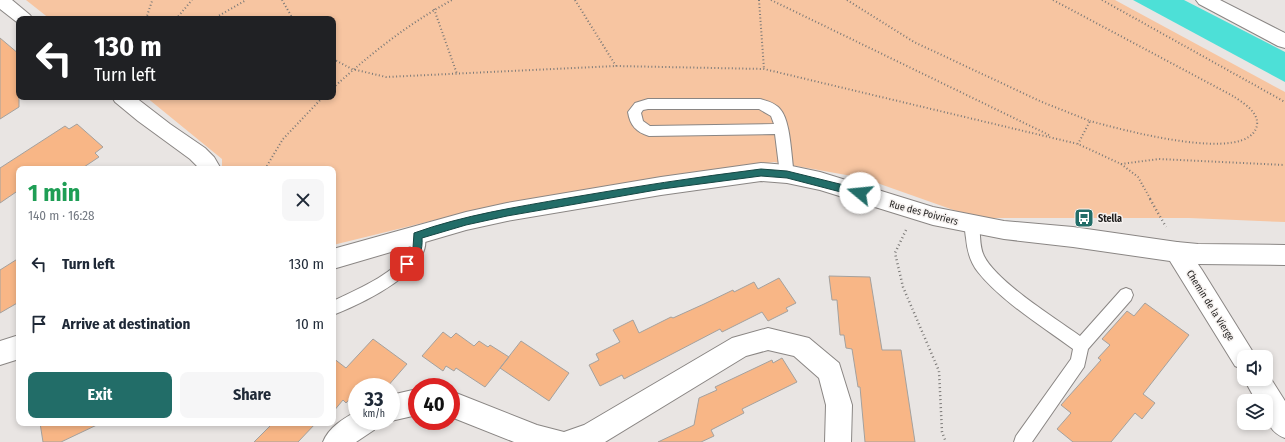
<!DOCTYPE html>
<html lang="en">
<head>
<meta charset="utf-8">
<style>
	body { margin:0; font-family:"Fira Sans Condensed",sans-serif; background:#f6f6f7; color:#1f2937; height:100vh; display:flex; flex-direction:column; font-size:15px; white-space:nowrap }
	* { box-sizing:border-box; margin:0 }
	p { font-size:13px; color:#747a83 }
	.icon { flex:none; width:22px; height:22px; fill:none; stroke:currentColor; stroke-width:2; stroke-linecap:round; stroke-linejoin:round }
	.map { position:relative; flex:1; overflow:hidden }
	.sheet { position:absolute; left:16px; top:166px; width:320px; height:260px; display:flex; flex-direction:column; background:#fff; border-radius:8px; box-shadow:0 2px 6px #0003 }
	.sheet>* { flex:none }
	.hud { position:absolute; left:16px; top:16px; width:320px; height:84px; border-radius:8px; box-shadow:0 2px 6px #0003; background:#202124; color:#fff; overflow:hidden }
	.fabs { position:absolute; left:1237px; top:350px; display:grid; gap:8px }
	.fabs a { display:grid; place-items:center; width:36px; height:36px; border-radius:8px; background:#fff; box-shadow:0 2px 6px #0003; font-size:20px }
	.speed { position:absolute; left:348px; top:378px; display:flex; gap:8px; font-size:20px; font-weight:700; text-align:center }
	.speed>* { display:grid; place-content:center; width:52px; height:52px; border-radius:50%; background:#fff; box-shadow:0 2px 6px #0003; line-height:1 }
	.speed small { font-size:10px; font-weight:400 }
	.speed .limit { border:6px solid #d22; background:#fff; color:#111 }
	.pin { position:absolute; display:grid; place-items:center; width:34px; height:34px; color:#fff; margin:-17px; border-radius:8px; box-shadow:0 2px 6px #0006 }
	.me { position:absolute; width:44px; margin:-22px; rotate:287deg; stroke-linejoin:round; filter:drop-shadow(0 0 3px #0008) }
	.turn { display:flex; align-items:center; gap:14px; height:84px; padding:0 12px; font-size:18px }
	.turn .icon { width:52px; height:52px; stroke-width:2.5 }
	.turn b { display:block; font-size:28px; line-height:34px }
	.round { display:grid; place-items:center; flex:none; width:42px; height:42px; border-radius:8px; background:#f6f6f7 }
	.overview { display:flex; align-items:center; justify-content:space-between; height:68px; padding:0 12px }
	h1 { font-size:24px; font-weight:700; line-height:30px; color:#1e9e55 }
	.action { display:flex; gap:8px; margin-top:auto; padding:8px 12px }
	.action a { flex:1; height:46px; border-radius:8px; background:#226d68; color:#fff; font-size:16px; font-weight:700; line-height:46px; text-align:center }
	.action a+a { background:#f6f6f7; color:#1f2937 }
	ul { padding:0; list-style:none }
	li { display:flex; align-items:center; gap:12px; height:60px; padding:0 12px }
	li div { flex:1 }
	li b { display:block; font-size:15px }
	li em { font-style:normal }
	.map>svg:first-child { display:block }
	.green { fill:#f7c5a1 }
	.water { fill:#4de0d7 }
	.building { fill:#f8b686; stroke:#a4a19e }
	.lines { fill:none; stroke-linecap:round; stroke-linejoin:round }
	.lane-casing { stroke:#8a8684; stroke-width:2 }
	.street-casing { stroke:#8a8684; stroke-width:2 }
	.secondary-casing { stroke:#8a8684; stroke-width:2 }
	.path-far1 { stroke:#7b7977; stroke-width:2; stroke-dasharray:1 2.5; stroke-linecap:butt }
	.path { stroke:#7b7977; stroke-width:2.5; stroke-dasharray:1 3; stroke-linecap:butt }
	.lane { fill:#fff; fill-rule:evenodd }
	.street { fill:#fff; fill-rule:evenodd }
	.secondary { fill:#fff; fill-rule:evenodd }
	.route { fill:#226d68; stroke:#164744 }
	.labels { text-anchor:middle; stroke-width:3; stroke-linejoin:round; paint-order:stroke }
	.street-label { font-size:10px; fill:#1e1d1c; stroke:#f6f2f0 }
	.poi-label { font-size:10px; font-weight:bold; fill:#1e1d1c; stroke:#f6f2f0; text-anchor:start }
</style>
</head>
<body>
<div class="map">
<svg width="1285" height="442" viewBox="0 0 1285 442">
	<rect width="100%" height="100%" fill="#e9e5e3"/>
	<path class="green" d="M26 0H1115L1285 92V222L1189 218H976L863 178 774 162 496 205 333 245V169H222V159L146 97H333V19H50Z"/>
	<path class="water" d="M1133 0H1184L1285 52V82Z"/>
	<path class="building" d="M0 38 19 54V107L0 119Z
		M77 124 103 147 95 153 99 157 81 169H19V190L0 203V168L65 126 69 129Z
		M19 258V302L0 313V270Z
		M829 276 870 277 882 350H901L915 442H865L860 387H858L852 349 846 348 844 335H840L837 300H832Z
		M779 278 796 303 786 308 788 311 768 321 762 312 722 332 720 329 624 379 622 375 600 386 589 365 599 360 596 354 620 342 613 330 633 320 639 333 671 317 673 318 704 304 733 290 734 292 754 282 758 289Z
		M1145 303 1189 335 1143 394 1155 403 1142 419 1135 413 1111 442H1073L1057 429 1071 413 1061 405 1101 360 1098 358 1110 345 1102 339 1127 311 1134 316Z
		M443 332 451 338 456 333 474 346 479 341 488 347 490 345 509 357 485 387 456 368 454 371 446 366 443 371 422 356Z
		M373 339 407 364 387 387H357V391L346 403 343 400 333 412V358L346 368Z
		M521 341 569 373 549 401 500 368Z
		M782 358 797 382 742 409 744 413 711 430 714 436 701 442H658L694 425 699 398 717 390 715 387 772 360 773 363Z
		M40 423H101L61 442H43Z
		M273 423H316L298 442H254Z"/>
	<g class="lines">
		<g class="lane-casing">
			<path id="lane" d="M648 99H760C767 101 775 103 780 109 791 121 791 157 794 174L792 178 787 179 782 178 780 174 775 134 649 136C636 132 630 125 628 112L635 103ZM648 109H759L771 116 774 124 650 126 643 121 641 113 643 110Z
				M972 218 977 220C982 231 978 244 984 256 997 282 1055 318 1080 336L1121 290 1126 288 1131 290 1133 295 1131 300 1088 349 1084 367 1032 442H1014L1016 436 1071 359 1073 349C1043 327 1001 301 978 272 970 262 967 250 966 238 965 231 964 225 967 220Z
				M418 230 423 232C440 268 359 305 333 315V301C356 290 394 274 408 252 413 246 410 238 413 232Z"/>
		</g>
		<g class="street-casing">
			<path id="street" d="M0 0H12L30 15 33 19H19V24L18 23 0 9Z
				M1196 0H1220L1285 33V48L1278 46 1199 4Z
				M112 97H135L170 124 205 148 214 157 221 169H200L190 159 138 121 115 102Z
				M1177 242 1198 244 1285 245V265L1198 264 1177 262 1169 259 1166 252 1169 245Z
				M768 328 809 338 839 363 852 405 851 442H825L826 405 819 378 794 356 768 350 746 356 605 442H514L451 417V391L537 425 564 432 584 425 732 338Z
				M417 389V415L391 421V395Z
				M357 411V421H378L374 430 356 442H323C329 427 343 419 357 411Z"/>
		</g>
		<g class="secondary-casing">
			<path id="secondary" d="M761 163 787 165 820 172 933 207 1004 221 1073 227 1177 242 1185 245 1202 270 1256 357H1244V370L1235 366 1170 261 1073 247 1004 239 933 225 820 190 787 183 761 181 661 195 507 221 466 230 333 269V249L466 212 507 203 661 177Z
				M19 335V359L0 365V341Z
				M1266 371 1285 401V438C1267 431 1266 418 1266 401H1256L1244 379H1266Z"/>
		</g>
		<path class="path-far1" d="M282 0 293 19
			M575 0 616 66
			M759 0 764 69
			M771 0 1051 136
			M847 0 914 42 1042 102 1090 121 1078 144
			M1053 0 1233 96C1242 102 1259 112 1257 125 1250 166 1116 128 1090 121
			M1102 0 1285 102
			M434 9 457 74
			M146 19 152 1
			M176 19 192 0
			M213 19 246 0
			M333 59 352 69 386 77 616 66 764 69 1078 144 1121 164 1138 177 1151 200
			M333 88C370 54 408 24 452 0
			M1121 164 1159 159 1285 165
			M265 169 283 139 323 97"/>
		<path class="path" d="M1150 199 1166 227
			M906 230 895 253 903 287 939 371 942 432 946 442"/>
		<use href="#lane" class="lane"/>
		<use href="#street" class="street"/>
		<use href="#secondary" class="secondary"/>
	</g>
	<path class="route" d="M761 169 787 171 860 189 864 193 860 197 787 178 761 176 662 189 507 216 466 225 422 238C423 249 419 264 407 268L403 267 402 264 413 248 414 233C464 215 517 207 568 198 632 187 697 177 761 169Z"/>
	<defs>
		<g id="bus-square" transform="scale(1)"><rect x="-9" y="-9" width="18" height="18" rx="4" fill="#226d68" stroke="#f6f2f0"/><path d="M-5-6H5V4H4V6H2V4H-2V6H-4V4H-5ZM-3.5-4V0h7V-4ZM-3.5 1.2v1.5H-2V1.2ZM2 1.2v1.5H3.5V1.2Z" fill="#fff"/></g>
	</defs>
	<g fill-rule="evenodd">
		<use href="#bus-square" x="1084" y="218"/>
	</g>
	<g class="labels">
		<g class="street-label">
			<text transform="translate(924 212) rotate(15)" y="4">Rue des Poivriers</text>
			<text transform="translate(1211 305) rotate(58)" y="4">Chemin de la Vierge</text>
		</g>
		<g class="poi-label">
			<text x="1098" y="222">Stella</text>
		</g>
	</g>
</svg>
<div class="fabs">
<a><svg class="icon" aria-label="sound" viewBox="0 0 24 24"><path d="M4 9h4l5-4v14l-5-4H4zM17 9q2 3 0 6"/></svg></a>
<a><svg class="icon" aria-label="layers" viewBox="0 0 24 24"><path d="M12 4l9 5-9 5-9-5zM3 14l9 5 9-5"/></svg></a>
</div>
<div class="speed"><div>33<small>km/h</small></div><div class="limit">40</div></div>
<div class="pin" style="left:407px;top:264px;background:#d93025"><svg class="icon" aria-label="arrive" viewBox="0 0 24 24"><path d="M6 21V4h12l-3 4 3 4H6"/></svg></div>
<svg class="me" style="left:860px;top:193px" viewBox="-20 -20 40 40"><circle r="19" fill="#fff"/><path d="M0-13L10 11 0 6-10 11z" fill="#226d68"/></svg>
<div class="hud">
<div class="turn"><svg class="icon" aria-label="left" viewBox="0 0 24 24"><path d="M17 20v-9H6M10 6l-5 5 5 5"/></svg><div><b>130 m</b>Turn left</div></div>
</div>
<section class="sheet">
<div class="overview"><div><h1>1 min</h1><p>140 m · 16:28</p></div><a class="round"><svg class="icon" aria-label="close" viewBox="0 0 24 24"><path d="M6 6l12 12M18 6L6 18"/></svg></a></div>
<ul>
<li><svg class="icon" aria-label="left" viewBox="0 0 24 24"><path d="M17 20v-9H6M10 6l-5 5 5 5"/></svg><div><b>Turn left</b></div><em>130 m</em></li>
<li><svg class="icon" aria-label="arrive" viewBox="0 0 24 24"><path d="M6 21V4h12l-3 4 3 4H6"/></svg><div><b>Arrive at destination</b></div><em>10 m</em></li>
</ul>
<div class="action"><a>Exit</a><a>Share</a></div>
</section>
</div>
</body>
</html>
